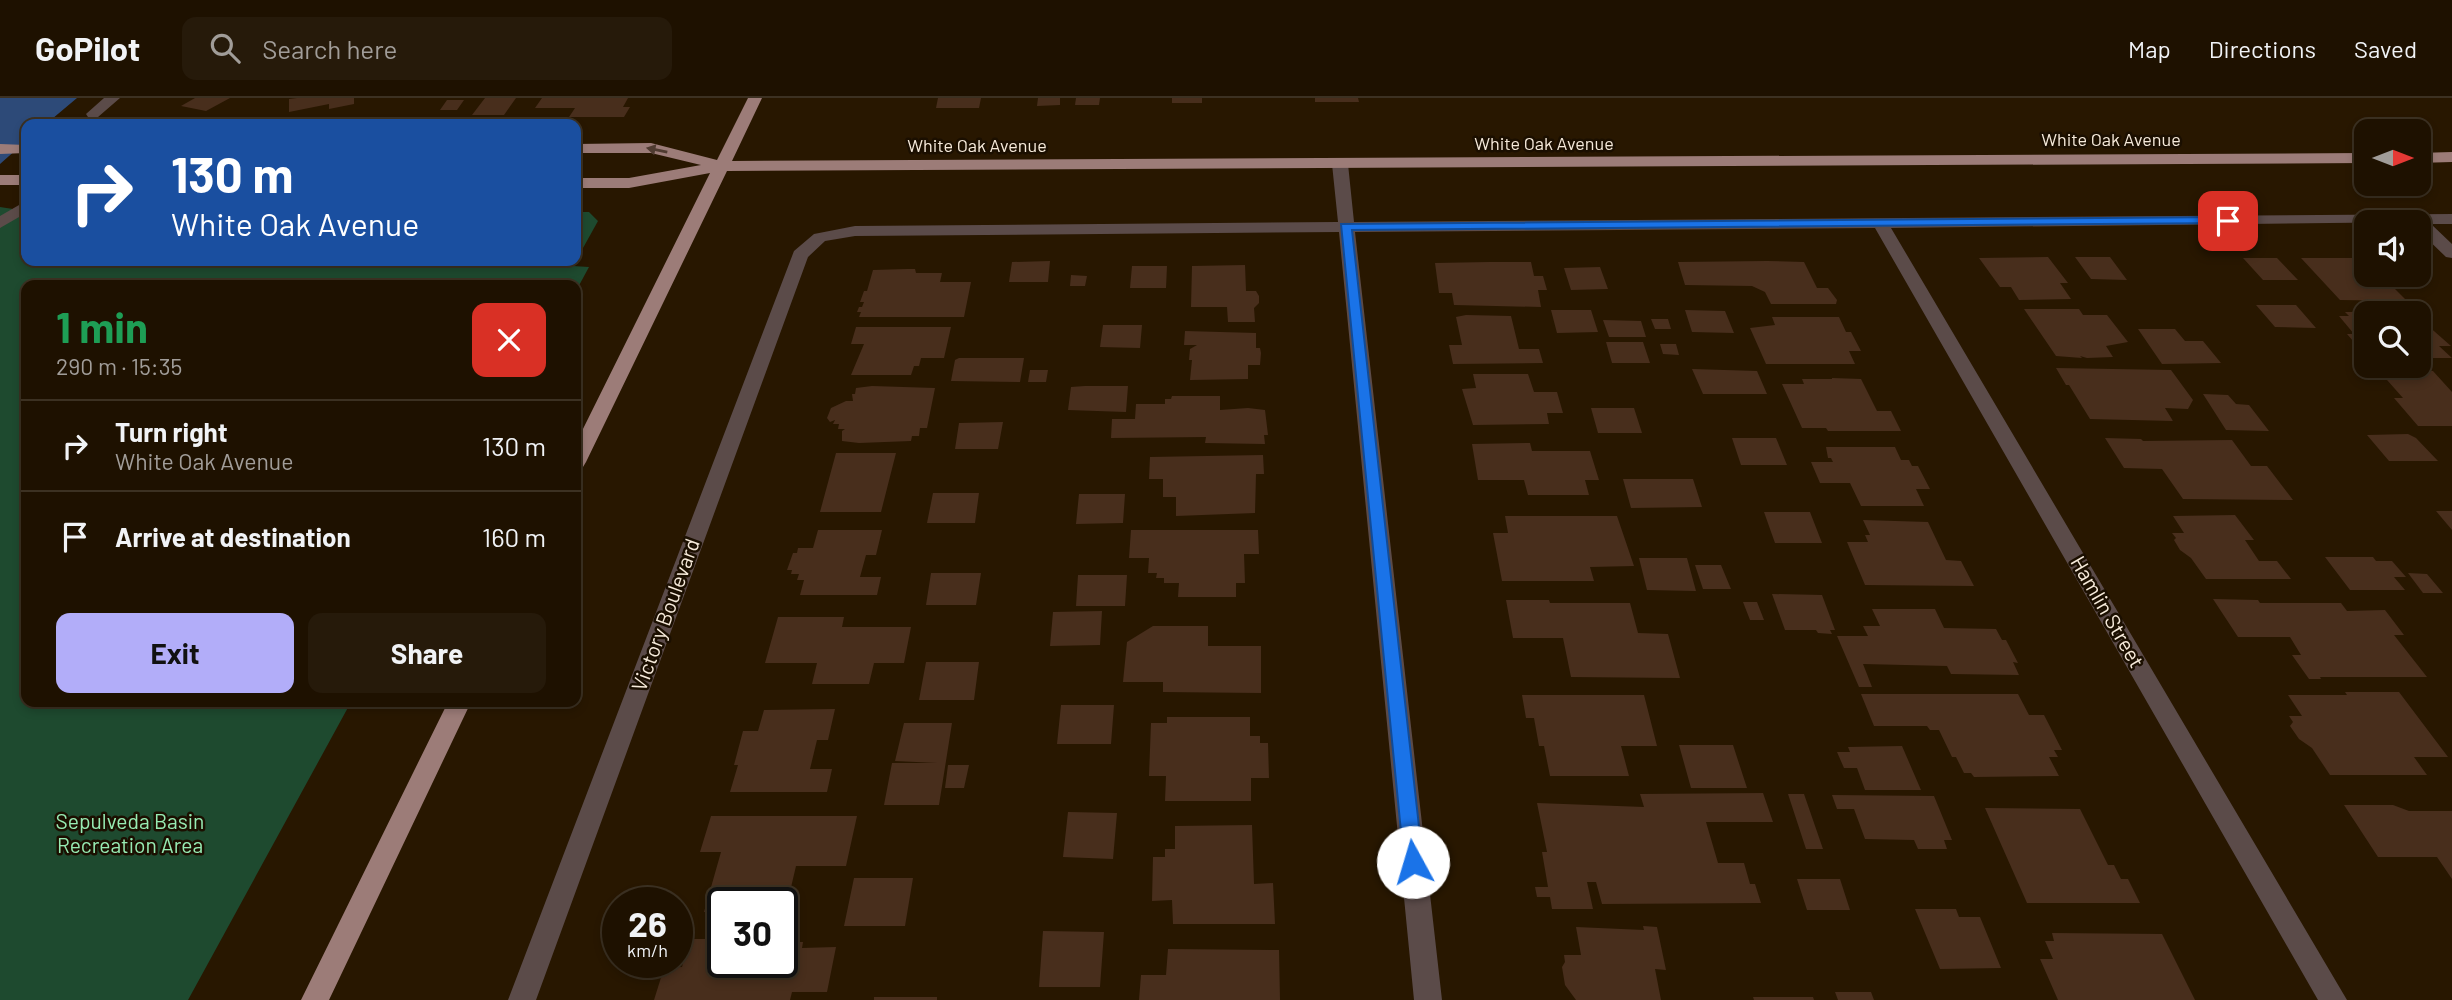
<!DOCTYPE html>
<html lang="en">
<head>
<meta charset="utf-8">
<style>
	body { margin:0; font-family:Barlow,sans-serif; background:#261a0a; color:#f1f3f6; height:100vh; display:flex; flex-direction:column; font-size:26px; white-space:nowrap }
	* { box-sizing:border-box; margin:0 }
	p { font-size:23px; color:#a19d99 }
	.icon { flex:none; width:38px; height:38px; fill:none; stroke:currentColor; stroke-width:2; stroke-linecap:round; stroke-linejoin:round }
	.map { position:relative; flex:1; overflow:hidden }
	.details { position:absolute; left:21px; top:182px; width:560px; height:427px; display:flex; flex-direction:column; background:#1e1100; border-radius:14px; box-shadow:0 4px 10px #0003,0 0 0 2px #3c3122 }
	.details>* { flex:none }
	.guide { position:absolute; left:21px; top:21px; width:560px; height:147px; border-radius:14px; box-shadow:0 4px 10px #0003,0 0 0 2px #3c3122; background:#1a4fa0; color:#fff; overflow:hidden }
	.needle { width:46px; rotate:90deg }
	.fabs { position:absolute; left:2354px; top:21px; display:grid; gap:14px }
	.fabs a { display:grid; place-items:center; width:77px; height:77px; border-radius:14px; background:#1e1100; box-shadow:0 4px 10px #0003,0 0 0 2px #3c3122; font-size:35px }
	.speed { position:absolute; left:602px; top:789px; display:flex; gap:14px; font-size:35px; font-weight:700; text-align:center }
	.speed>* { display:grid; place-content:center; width:91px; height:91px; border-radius:50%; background:#1e1100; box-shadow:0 4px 10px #0003,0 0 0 2px #3c3122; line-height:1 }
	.speed small { font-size:18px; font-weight:400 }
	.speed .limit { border:4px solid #111; border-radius:10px; background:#fff; color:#111 }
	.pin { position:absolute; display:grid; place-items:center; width:60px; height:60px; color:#fff; margin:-30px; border-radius:14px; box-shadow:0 4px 10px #0006 }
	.me { position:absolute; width:77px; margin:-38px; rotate:354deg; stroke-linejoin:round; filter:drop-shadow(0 0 5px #0008) }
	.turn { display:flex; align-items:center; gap:24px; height:147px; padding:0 35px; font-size:32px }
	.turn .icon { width:91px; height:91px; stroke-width:2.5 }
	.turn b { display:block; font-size:49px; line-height:60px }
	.round { display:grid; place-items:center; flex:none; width:74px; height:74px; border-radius:14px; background:#261a0a }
	.headline { display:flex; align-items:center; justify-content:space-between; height:119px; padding:0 35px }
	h1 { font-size:42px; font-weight:700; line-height:52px; color:#1e9e55 }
	.action { display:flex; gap:14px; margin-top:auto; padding:14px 35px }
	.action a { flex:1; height:80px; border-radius:14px; background:#b2adf9; color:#111; font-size:28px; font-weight:700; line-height:80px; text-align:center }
	.action a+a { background:#261a0a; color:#f1f3f6 }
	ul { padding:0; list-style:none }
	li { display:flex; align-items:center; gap:21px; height:91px; padding:0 35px; border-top:2px solid #3c3122 }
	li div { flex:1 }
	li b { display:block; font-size:26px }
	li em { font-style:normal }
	header { display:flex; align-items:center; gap:42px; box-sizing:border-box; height:98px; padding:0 35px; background:#1e1100; border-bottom:2px solid #3c3122 }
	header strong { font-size:33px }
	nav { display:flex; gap:38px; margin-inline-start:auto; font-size:24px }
	.search { width:490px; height:63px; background:#261a0a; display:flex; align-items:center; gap:18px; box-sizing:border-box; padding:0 24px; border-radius:14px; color:#a19d99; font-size:26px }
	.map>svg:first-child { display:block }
	.green { fill:#1e4a2f }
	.water { fill:#2d4a78 }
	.building { fill:#482e1c }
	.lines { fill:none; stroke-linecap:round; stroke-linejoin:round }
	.lane { fill:#5b4b49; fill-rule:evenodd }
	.street { fill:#5b4b49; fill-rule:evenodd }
	.primary { fill:#9c7c78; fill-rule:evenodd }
	.oneway { fill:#4f3b30 }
	.route { fill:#1a73e8; stroke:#114b97; stroke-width:2 }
	.labels { text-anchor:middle; stroke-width:5; stroke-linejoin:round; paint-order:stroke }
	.far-street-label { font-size:18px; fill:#f7ebdb; stroke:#1b0f00 }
	.street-label { font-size:21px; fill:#f7ebdb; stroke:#1b0f00 }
	.park-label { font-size:21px; fill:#97ecb3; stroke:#1b0f00 }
</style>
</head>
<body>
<header>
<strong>GoPilot</strong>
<div class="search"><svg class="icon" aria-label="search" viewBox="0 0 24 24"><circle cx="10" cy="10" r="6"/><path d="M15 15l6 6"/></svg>Search here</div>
<nav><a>Map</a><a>Directions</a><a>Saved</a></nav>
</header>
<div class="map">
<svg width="2452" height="902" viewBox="0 0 2452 902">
	<rect width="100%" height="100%" fill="#281700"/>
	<path class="green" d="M0 109 26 113V163H576V114H589L598 123 573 168 589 169 576 193V187H26V604H351L188 902H0Z"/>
	<path class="water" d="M0 0H77L46 26H26V43L0 66Z"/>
	<path class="building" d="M195 0H230L206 13 181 8Z
		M297 0H354V6L329 11V6L289 14V1Z
		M485 0H516L504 17H472Z
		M542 0H628L623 9H630L624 19H569L575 10H535Z
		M938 0H981L979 10H936Z
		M1038 0H1060V7L1037 8Z
		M1076 0H1100L1099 7H1075Z
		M1172 0H1202V5H1172Z
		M1315 0H1358L1359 4H1315Z
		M447 2H464L457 12H440Z
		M2048 159 2068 185H2060L2071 201 2019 202 2011 189H2000L1979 160Z
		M2075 159H2110L2127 182 2091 181Z
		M2243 160H2277L2298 182H2263Z
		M2301 160H2353L2366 177 2378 186H2390L2407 203 2340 202Z
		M1050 163 1048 184H1009L1012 164Z
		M1767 163 1804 164 1817 190H1828L1837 202 1836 206H1771L1765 194 1752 188 1685 187 1678 164Z
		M1489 164H1531L1534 178H1543L1547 192H1538L1541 209 1454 207 1452 195H1439L1435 165Z
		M1245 167 1246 193H1256L1259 198V205L1254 210 1255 224H1228L1227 209H1191L1192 168Z
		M1132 168H1167L1166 190H1130Z
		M1600 169 1608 191 1571 192 1564 170Z
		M907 171H915L916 175H942L940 184H971L964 219H859L861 214H857L859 209H862L864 204H860L864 193H867L873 172Z
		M1071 177 1087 178 1085 188H1070Z
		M2256 207H2296L2316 230 2275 229Z
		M2024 211H2079L2083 217H2107L2128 244 2106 248 2113 259 2087 260 2080 258 2082 260 2056 258Z
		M1551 212H1591L1598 234 1557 235Z
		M1685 212 1725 213 1734 235 1692 234Z
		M2345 214H2366V258L2347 236H2354L2339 218H2349Z
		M1466 217 1511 218 1519 251H1539L1543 265 1453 266 1449 247H1462L1456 219Z
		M1772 219H1839L1846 234H1851L1861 253H1849L1855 266H1766L1750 230 1775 227Z
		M2418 219 2451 248H2439L2452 260H2418Z
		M1651 221H1668L1671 231H1655Z
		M1603 222 1641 223 1646 239H1609Z
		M1103 227H1142L1140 250 1100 249Z
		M856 229H951L944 260H921L919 268H914L911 277H851L864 246H851Z
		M2138 231H2175L2185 243H2203L2221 265 2162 266Z
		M1185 233 1256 235V250H1260L1261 255 1260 267H1248V281L1190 282 1192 262H1189L1190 251 1197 247H1184Z
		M1606 244H1643L1650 265H1612Z
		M1660 246H1676L1679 257 1663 256Z
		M959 260H1024L1020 284 951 283 955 262Z
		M2056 270 2171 272 2193 302 2188 311 2165 310 2173 323 2090 321 2069 287H2066Z
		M1692 271 1757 273 1767 296H1703Z
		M1030 272H1048L1046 284H1028Z
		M2379 273H2433L2452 294V328H2418L2394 300H2403Z
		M1473 276H1528L1534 294H1557L1563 315H1547L1549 326 1473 327 1462 291 1476 290Z
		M1832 280 1861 281 1877 313H1891L1901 333H1828L1826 330H1802L1782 286H1804L1802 281H1832Z
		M872 288 935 290 927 330H920L919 338H912L911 343 859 345 842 343V333L845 331H838L839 326H833L835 322 830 324 827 320 831 310 846 303H853L852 296H855L856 290Z
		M1085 288H1128L1126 314 1068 312 1071 289Z
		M2203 296 2228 297 2236 306 2249 307 2269 333 2226 332Z
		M1172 298H1220V312L1248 310 1265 312 1268 337H1264L1265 346 1205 345 1206 339 1111 340 1112 321H1135L1136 306H1165V301H1171Z
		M1591 310H1634L1642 335H1598Z
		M1003 324 998 351H955L959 325Z
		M2408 336 2416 340 2438 363H2389L2367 337Z
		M1732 340H1776L1787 367H1741Z
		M2105 340 2141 341 2143 343 2232 342 2251 368H2267L2293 402 2183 401 2162 371 2124 370Z
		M1530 345 1532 353H1590L1599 382H1585L1589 397H1528L1524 382H1478L1472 346Z
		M1826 349H1895L1901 362H1909L1912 368H1918L1930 391H1916L1924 408H1861L1850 385H1820L1811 364H1833L1831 360H1828Z
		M836 355H896L881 414H820Z
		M1263 357 1264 376H1256L1255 415 1176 418V399H1163V381H1149L1150 359Z
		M1623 381H1693L1702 409 1631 410Z
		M933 395H979L975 425H927Z
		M1079 396H1125L1123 425 1076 426Z
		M2436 413H2452V432Z
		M1764 414H1810L1822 445H1775Z
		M2235 417 2254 442H2245L2259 463H2277L2291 481H2206L2191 460 2180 452 2174 442 2176 440 2172 435H2184L2173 418Z
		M1505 418H1617L1634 468 1590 469 1594 483H1502L1493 435H1508Z
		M1863 422 1928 424 1946 462 1961 463 1974 488 1865 487 1847 444H1868L1865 437H1870Z
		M818 432H882L876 457H866L860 479H881L877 497H800L804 482H797L799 476H791L792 472H787L793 455H797L798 450H813Z
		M1131 432H1258L1259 456H1244L1245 485H1236V499H1178L1179 485H1164V480H1156L1157 475H1148L1149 460H1129Z
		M2325 459H2373L2376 463H2392L2406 479H2394L2405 492H2350Z
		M1639 460H1687L1696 493 1647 492Z
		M1695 467H1721L1731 491H1703Z
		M931 475H981L976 507H926Z
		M2408 475 2427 476 2443 495H2423Z
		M1078 477H1127L1125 508H1076Z
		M1772 496 1822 497 1835 532H1830L1832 536 1818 535 1816 532H1785Z
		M2213 501 2258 502 2260 505H2341L2347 513 2385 512 2404 537H2394L2427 579H2320L2321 581H2309L2292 557H2301L2290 539H2238Z
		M1506 502H1549L1550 505H1630L1638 535 1668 536 1680 580 1571 579 1563 540H1513Z
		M1743 504H1757L1764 522H1750Z
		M1872 511H1935L1944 530 1996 531 2002 542H2006L2018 565 2013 564 2019 577 1951 576 1947 568 1863 566 1872 589H1859L1837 538H1868L1863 528H1880Z
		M1102 513 1100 547 1050 548 1053 514Z
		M778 519H844L842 529H911L904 565H874L869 586H812L817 565H765Z
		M1153 528H1208V548H1261V595L1163 594V584H1123L1127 544Z
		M926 564H979L974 602H919Z
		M2345 594H2399L2448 659H2414L2427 677H2330L2312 650 2299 641 2290 628 2293 624 2289 618H2302L2288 597H2347Z
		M1861 596H2018L2029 617H2044L2062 652H2054L2058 659H2049L2059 678 1974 679 1971 675H1964L1956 659H1952L1939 632H1930L1927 628H1874Z
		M1522 597H1644L1657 648H1621L1629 678H1550L1544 648H1539L1534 620H1526Z
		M1061 607H1114L1111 646H1057Z
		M835 611 828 642H817L810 671H832L827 694H730L738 667H734L743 633H758L764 612Z
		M1167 619H1250V638H1260V645H1268L1269 680H1251V703H1165L1166 678H1149L1151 625H1167Z
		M904 625H952L939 707H884L892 665H937L895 663Z
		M1679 647H1733L1747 690H1691Z
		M1902 648 1921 692H1865L1857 670H1844L1837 654H1850L1848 649Z
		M948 667H969L964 690H945Z
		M1763 695 1773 724H1706L1718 765H1744L1750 786H1755L1761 805 1602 806 1596 784H1587L1593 811H1552L1550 799H1537L1535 789H1548L1542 754H1547L1537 705 1644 709 1640 696Z
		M1788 696H1804L1823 751H1806Z
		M1832 697 1934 698 1952 742H1944L1947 751H1918L1914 742 1865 741 1854 711H1837Z
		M2344 707H2393L2409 713H2452V781L2437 759H2378Z
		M1985 710 2080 711 2108 767H2114L2121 781H2128L2140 805H2027Z
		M1068 714 1117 715 1113 761 1063 759Z
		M711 718H857L846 768H796L785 815H782V805H723V814H704L721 754H700Z
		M1252 727 1254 786 1273 785 1275 826H1173L1172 802 1152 803 1153 759H1165V751H1175V728Z
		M854 780H913L905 828H844Z
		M1797 781H1840L1850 812H1807Z
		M1915 811H1956L1959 819H1980L2001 870 1940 871Z
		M1643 828 1657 829 1666 872 1655 871 1661 902H1576L1565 887 1562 869 1565 864 1564 857H1581L1576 829 1644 832Z
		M1043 833 1104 834 1100 889H1039Z
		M2052 835 2162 836 2195 902H2058L2040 861H2053L2045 843H2054Z
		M690 841H723V864H782V844H803L802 850 836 849 827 894H792L790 902H654L664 870 682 869Z
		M1168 851 1279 852 1280 902H1139L1141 877H1166Z
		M1835 894H1871L1874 902H1838Z
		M874 899H937V902H874Z
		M1753 899H1813L1814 902H1754Z"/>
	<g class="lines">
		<path class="lane" d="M104 0H120L98 19H88L86 16Z
			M26 103V115L0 130V118Z"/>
		<path class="street" d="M1340 61 1348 66 1354 124 2452 116V126H2431L2452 146V160L2446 159 2418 132V124L1891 130 2347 902H2318L1875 130 1355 134 1442 902H1414L1339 134 855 138 825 143 808 159 536 902H508L794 153 814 136 855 128 1338 124 1332 66Z"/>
		<path class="primary" d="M748 0H762L732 63 2366 55V65L727 73 586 364 583 369 576 371V345L710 75 629 90H576V80H629L701 67 651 55H576V46L651 45 717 62Z
			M0 46 26 47V55L0 56Z
			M2452 54V64L2418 65V55Z
			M0 77H26V87H0Z
			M448 604H471L329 902H301Z"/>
	</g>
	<defs><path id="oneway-solid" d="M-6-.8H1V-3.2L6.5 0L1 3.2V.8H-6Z" transform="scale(1.75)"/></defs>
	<use class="oneway" href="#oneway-solid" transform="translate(657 52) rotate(-169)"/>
	<path class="route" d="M2228 119 2234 123 2233 125 1352 132 1423 764 1420 770 1413 773 1407 770 1404 764 1341 126Z"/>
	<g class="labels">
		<g class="far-street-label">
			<text x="2111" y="48">White Oak Avenue</text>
			<text x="1544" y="52">White Oak Avenue</text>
			<text x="977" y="54">White Oak Avenue</text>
		</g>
		<g class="street-label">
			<text transform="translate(2107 514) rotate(60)" y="7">Hamlin Street</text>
			<text transform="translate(666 517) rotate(-70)" y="7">Victory Boulevard</text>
		</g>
		<g class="park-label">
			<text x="130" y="731">Sepulveda Basin<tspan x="130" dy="24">Recreation Area</tspan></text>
		</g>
	</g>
</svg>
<div class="fabs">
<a><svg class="needle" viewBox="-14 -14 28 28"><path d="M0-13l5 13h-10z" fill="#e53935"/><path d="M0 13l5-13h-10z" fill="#a19d99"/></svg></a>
<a><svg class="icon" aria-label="sound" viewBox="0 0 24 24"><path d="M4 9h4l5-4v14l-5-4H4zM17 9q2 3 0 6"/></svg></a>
<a><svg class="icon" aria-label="search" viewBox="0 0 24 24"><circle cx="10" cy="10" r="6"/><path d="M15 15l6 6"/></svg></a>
</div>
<div class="speed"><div>26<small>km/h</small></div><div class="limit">30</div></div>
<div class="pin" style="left:2228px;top:123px;background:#d93025"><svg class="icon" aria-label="arrive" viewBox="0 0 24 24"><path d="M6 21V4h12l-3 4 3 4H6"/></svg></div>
<svg class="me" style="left:1413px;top:764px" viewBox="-20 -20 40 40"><circle r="19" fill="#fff"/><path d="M0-13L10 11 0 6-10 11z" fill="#1a73e8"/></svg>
<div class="guide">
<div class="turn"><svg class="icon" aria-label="right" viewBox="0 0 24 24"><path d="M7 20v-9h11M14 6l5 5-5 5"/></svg><div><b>130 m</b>White Oak Avenue</div></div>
</div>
<section class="details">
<div class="headline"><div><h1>1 min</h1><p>290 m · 15:35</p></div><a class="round" style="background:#d93025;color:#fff"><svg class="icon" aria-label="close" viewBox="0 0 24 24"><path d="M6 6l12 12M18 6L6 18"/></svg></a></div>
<ul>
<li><svg class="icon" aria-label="right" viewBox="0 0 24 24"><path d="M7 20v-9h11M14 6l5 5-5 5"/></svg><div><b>Turn right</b><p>White Oak Avenue</p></div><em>130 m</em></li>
<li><svg class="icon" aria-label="arrive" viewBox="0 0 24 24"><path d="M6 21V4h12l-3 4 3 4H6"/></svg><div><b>Arrive at destination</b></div><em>160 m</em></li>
</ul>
<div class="action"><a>Exit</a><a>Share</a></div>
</section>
</div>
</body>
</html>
